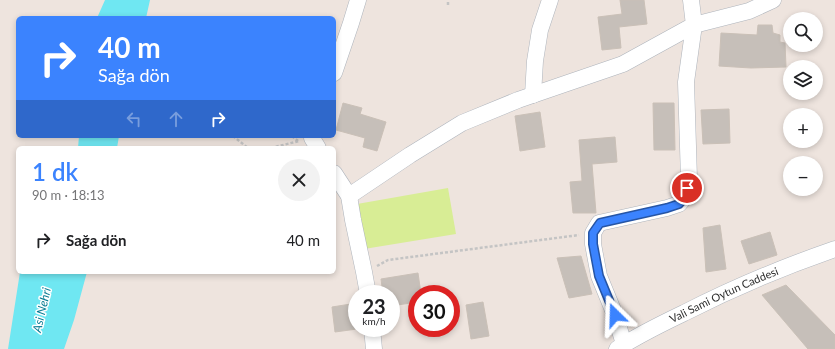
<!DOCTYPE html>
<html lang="tr">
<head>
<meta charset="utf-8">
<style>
	body { margin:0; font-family:Lato,sans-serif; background:#f2f2f2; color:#202124; height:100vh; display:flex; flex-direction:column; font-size:15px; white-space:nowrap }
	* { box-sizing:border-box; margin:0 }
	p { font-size:13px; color:#757577 }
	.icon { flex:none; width:22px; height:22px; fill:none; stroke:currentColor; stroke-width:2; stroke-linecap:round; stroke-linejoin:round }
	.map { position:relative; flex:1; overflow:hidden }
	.details { position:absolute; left:16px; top:146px; width:320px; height:128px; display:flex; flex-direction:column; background:#fff; border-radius:6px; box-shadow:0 2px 6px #0003 }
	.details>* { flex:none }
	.banner { position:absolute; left:16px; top:16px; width:320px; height:122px; border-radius:6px; box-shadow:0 2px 6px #0003; background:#3b83fe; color:#fff; overflow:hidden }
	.tools { position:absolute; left:783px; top:12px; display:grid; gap:8px }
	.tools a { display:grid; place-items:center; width:40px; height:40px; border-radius:50%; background:#fff; box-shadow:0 2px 6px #0003; font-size:20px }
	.speed { position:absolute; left:348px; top:285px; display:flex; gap:8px; font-size:20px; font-weight:700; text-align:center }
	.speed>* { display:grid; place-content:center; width:52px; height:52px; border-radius:50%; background:#fff; box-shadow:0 2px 6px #0003; line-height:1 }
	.speed small { font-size:10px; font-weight:400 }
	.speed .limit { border:6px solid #d22; background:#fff; color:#111 }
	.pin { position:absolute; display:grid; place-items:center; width:34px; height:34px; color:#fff; margin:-17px; border:2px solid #fff; border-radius:50%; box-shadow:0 1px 4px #0007 }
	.me { position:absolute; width:44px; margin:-22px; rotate:338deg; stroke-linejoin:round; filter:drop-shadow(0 0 3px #0008) }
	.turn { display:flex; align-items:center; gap:14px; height:84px; padding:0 16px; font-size:18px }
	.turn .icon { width:52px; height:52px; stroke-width:2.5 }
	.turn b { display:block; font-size:28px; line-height:34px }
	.lanes { display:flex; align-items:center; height:38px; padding:0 16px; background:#0003; justify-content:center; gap:20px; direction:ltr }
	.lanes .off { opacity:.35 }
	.round { display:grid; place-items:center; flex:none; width:42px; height:42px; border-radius:21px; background:#f2f2f2 }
	.head { display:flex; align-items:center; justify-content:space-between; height:68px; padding:0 16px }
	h1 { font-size:24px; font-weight:600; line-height:30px; color:#3b83fe }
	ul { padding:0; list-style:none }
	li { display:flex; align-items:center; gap:12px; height:52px; padding:0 16px }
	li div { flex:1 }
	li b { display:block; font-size:15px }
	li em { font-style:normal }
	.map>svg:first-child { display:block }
	.pitch { fill:#d8ed95 }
	.water { fill:#6fe7f2 }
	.building { fill:#c6bfb9; stroke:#cac0b7 }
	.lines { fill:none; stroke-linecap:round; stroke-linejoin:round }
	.minor-casing { stroke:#aeb4bc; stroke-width:17 }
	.path { stroke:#c4c4c4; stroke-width:2.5; stroke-dasharray:3 2; stroke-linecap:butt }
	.minor { stroke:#fff; stroke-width:16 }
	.route-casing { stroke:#2655a5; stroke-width:10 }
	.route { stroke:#3b83fe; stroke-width:7 }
	.labels { text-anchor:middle; stroke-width:3; stroke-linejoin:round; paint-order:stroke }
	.street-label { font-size:11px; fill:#2c2c2c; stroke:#fff }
	.water-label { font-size:12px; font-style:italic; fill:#0b7d94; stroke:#fff }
</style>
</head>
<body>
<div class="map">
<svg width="835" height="349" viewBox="0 0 835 349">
	<rect width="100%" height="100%" fill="#eee4de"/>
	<path class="pitch" d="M448 188 456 234 364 249 357 204Z"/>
	<path class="water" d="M105 0H150L146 18H97Z
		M79 136H119L117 148H78Z
		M20 272H87L74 320 64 349H8Z"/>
	<path class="building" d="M620 0H644L647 24 619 27 621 48 602 50 598 17 622 14Z
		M758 25H772L773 33 780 35V42L785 43 786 67 751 68 719 66 721 33 757 35Z
		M343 103 362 108 360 114 386 122 377 151 363 147 365 138 336 130Z
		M653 103H674L675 150H654Z
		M729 109 730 143 703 144 701 110Z
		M540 112 545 147 520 151 515 116Z
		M615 137 617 162 592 164 596 213H573L570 182 582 181 579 140Z
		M720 225 726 269 706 272 703 228Z
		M770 232 777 255 749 264 741 241Z
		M581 256 592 294 569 298 557 258Z
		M418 273 421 294H417V302L391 306V294H383L381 279Z
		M786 285 835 335V349H808L762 295Z
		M483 302 489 336 471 339 466 305Z
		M357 303V329L335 332 332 307Z"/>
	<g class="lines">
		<g class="minor-casing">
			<g id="minor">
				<path d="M334 73 351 23 358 0"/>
				<path d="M533 95 535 61 540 30 550 0"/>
				<path d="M312 136V138L318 148"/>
				<path d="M334 173 349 196 353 220 364 272 368 294"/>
				<path d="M349 196 410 155 462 123 518 100 623 64 694 25 691 0"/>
				<path d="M372 328 374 349"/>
				<path d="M624 344 615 315 599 276 593 244V233L599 223 667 208 679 204 686 196 689 179 686 82 694 25 749 11 773 0"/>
				<path id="s1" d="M617 349C638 335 661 324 684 313 733 288 783 267 835 249"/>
			</g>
		</g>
		<path class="path" d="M448 5V0
			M233 136 248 148
			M292 136 298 141
			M271 148 299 141
			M377 266 388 260 579 235"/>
		<use href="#minor" class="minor"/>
	</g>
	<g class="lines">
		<g class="route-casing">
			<path id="route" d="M615 315 599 276 593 244V233L600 223 667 208 679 204 686 196 687 188"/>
		</g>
		<use href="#route" class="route"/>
	</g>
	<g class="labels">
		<g class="street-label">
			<text dy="4" stroke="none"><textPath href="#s1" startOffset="120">Vali Sami Oytun Caddesi</textPath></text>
		</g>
		<g class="water-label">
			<text transform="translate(42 310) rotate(-77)" y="4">Asi Nehri</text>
		</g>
	</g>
</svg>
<div class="tools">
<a><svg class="icon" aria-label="search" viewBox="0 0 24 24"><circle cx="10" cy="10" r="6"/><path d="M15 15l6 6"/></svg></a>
<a><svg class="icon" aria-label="layers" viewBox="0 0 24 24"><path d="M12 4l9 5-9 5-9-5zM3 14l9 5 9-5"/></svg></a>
<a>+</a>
<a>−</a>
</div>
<div class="speed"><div>23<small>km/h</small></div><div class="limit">30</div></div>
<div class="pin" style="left:687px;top:188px;background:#d93025"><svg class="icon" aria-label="arrive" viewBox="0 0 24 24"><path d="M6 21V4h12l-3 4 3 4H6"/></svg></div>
<svg class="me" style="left:615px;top:315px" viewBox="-20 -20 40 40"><path d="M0-17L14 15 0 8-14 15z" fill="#3b83fe" stroke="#fff" stroke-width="4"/></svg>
<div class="banner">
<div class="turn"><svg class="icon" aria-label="right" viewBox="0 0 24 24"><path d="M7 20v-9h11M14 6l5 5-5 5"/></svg><div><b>40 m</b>Sağa dön</div></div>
<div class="lanes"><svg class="icon off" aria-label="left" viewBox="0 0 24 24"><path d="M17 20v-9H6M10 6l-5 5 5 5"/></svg><svg class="icon off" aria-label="ahead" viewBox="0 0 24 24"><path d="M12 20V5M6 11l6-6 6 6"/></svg><svg class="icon" aria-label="right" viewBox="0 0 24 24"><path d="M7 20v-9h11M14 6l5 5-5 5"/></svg></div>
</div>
<section class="details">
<div class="head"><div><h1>1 dk</h1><p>90 m · 18:13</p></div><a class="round"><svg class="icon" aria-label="close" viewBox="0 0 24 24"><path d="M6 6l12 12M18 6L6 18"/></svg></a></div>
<ul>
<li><svg class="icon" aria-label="right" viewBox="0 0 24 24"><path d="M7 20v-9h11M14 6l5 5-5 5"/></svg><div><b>Sağa dön</b></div><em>40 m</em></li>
</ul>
</section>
</div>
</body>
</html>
